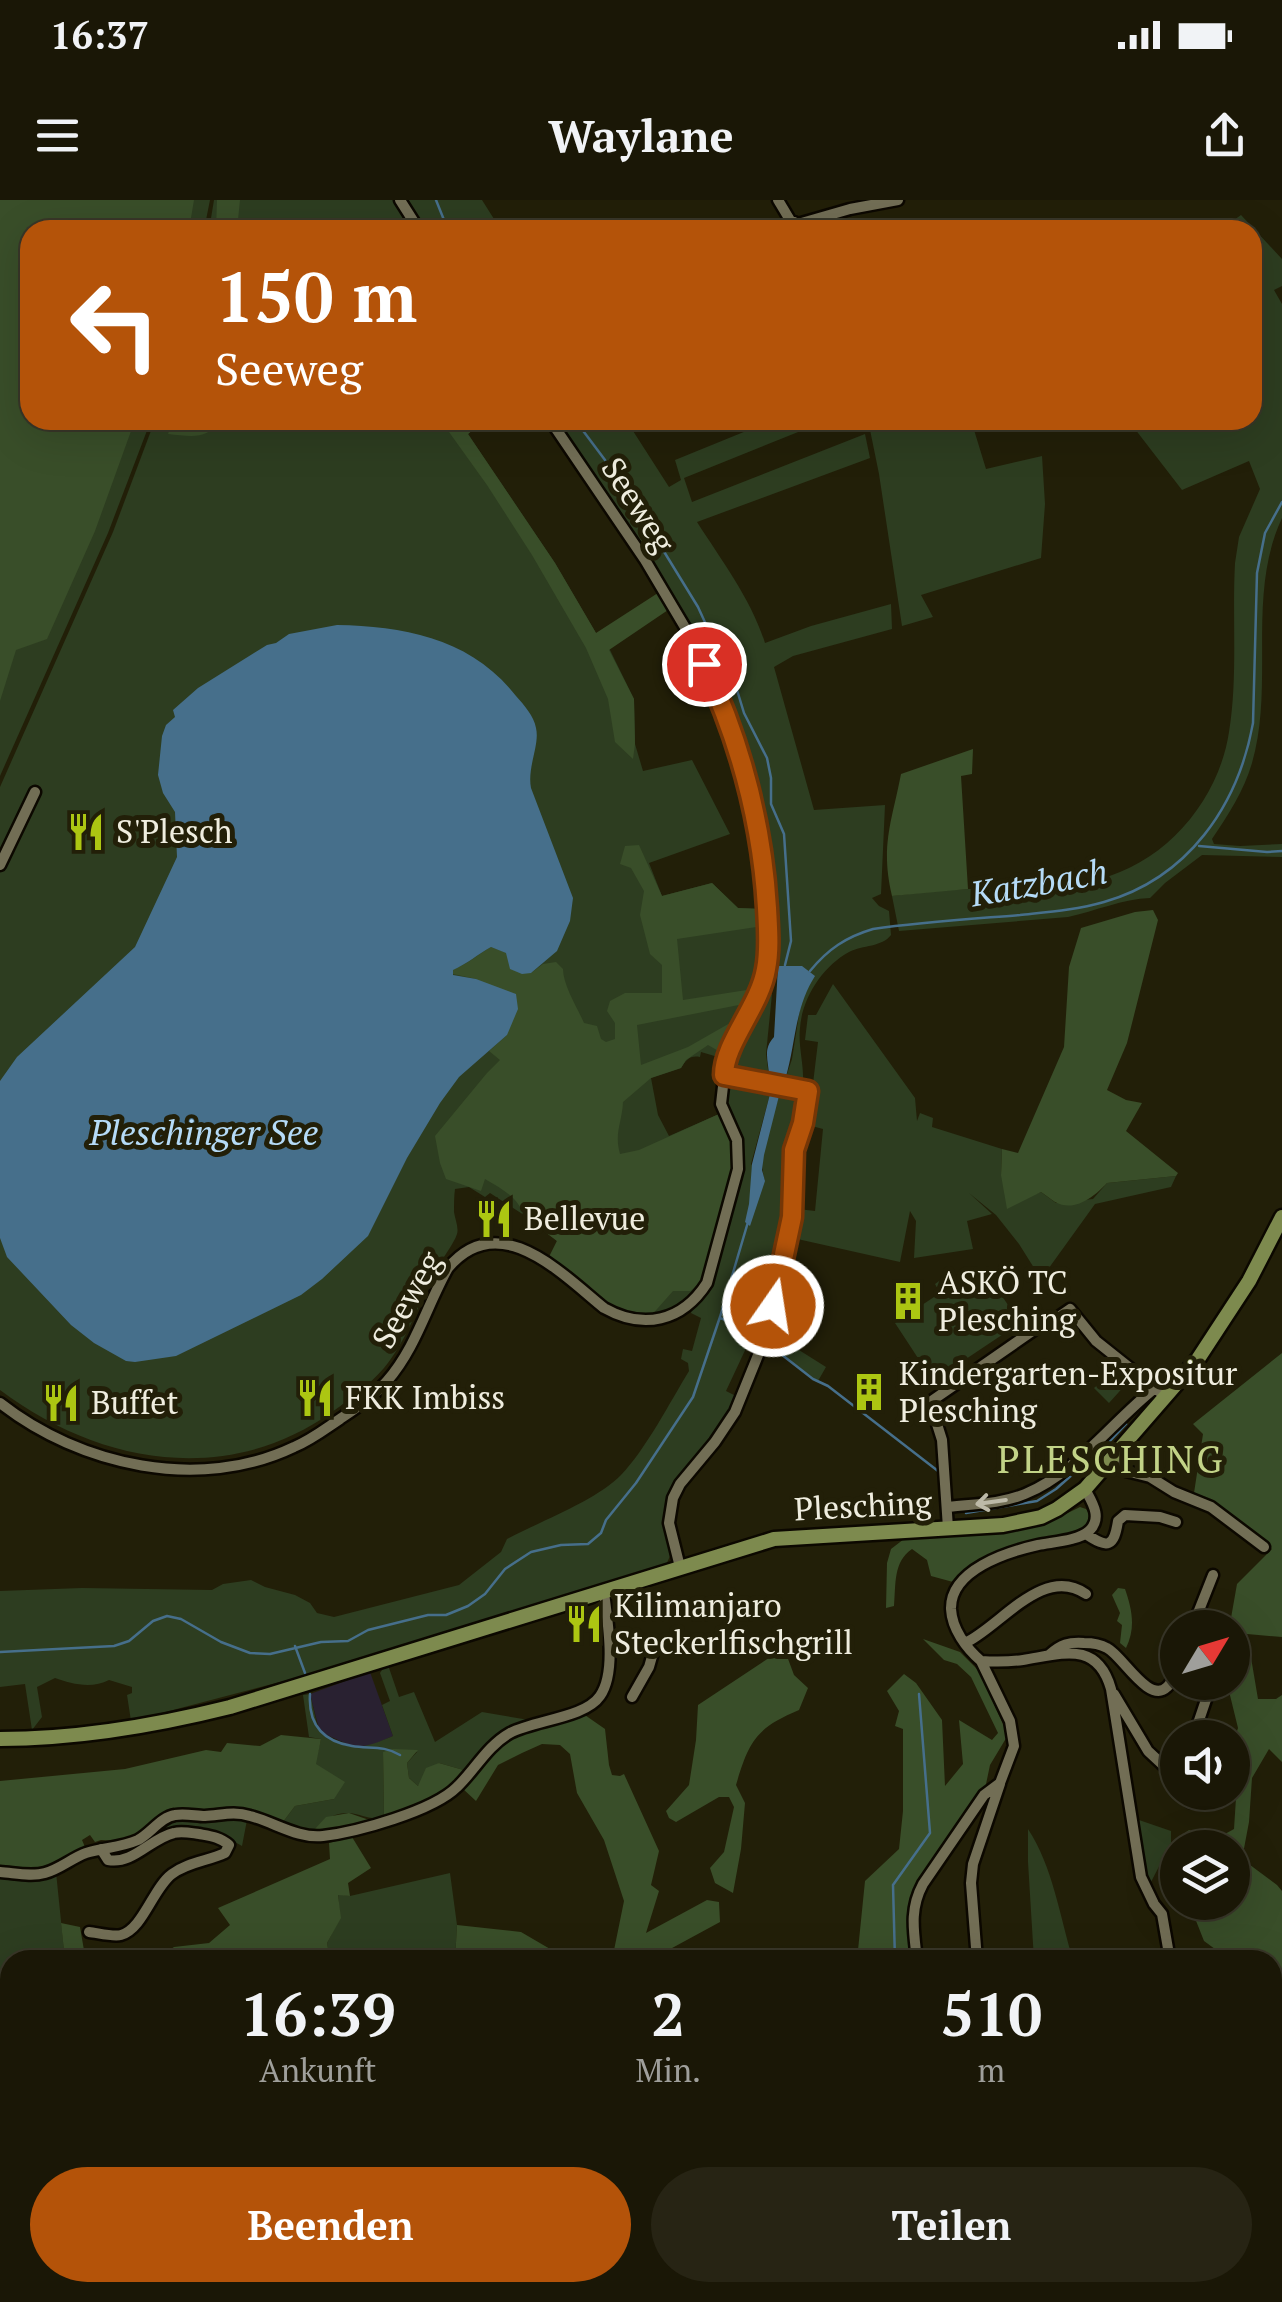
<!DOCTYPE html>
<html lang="de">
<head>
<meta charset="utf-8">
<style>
	body { margin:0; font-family:"PT Serif",serif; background:#272414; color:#f1f3f6; height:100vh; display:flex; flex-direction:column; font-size:38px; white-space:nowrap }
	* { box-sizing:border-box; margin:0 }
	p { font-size:32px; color:#9f9f9b }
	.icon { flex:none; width:55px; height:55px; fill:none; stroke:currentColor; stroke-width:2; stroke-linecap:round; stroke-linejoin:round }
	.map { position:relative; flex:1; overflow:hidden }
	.drawer { position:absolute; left:0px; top:1750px; width:1282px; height:352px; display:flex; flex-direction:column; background:#1a1706; border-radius:30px 30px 0 0; box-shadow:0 10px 40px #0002,0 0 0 2px #383628 }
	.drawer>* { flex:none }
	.guide { position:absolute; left:20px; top:20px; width:1242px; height:210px; border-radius:30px; box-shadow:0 10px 40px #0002,0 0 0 2px #383628; background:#b45309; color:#fff; overflow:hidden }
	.needle { width:65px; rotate:52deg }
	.buttons { position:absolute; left:1160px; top:1410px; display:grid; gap:20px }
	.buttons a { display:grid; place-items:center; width:90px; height:90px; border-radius:50%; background:#1a1706; box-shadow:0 10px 40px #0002,0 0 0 2px #383628; font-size:50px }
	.pin { position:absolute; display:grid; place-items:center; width:85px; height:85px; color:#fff; margin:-42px; border:5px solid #fff; border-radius:50%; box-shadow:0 2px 10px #0007 }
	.me { position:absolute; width:110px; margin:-55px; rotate:13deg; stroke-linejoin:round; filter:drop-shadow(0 0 8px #0008) }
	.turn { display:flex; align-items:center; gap:35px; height:210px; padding:0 30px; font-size:45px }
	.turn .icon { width:130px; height:130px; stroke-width:2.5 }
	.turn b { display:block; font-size:70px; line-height:85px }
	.eta { display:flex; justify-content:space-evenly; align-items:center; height:170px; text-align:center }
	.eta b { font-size:60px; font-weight:600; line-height:70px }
	.button { display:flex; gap:20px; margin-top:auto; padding:20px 30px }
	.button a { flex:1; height:115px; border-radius:60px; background:#b45309; color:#fff; font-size:40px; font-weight:600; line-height:115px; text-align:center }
	.button a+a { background:#272414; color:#f1f3f6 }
	.status { display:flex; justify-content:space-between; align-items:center; height:70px; padding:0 50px; background:#1a1706; direction:ltr }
	.status svg { height:28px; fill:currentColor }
	header { display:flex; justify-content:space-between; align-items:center; height:130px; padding:0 30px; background:#1a1706; font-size:45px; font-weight:600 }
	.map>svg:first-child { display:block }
	.commercial { fill:#292131 }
	.green { fill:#2d3d20 }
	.forest { fill:#394e29 }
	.water { fill:#466f8b }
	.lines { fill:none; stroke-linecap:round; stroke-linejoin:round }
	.stream { stroke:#466f8b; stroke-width:2.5 }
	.minor-casing { stroke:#0c0800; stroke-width:15 }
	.secondary-casing { stroke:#0c0800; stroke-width:19 }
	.minor { stroke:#726e55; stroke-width:10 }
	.secondary { stroke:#7d8a4e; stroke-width:14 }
	.oneway { stroke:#bdbaa8 }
	.route-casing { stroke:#753606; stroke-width:25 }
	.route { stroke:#b45309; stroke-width:18 }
	.labels { text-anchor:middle; stroke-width:10; stroke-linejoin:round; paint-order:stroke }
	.street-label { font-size:32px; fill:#efeddf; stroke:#221f08 }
	.poi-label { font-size:32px; fill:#efeddf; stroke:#221f08; text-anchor:start }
	.water-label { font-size:35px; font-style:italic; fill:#b5dbf7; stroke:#221f08 }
	.quarter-label { font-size:38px; letter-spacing:2.5px; fill:#c2d387; stroke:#221f08 }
</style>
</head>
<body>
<div class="status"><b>16:37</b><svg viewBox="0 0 49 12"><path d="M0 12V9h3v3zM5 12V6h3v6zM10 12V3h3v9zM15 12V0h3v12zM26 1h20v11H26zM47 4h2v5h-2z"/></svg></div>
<header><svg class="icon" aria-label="menu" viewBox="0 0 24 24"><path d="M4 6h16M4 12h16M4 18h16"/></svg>Waylane<svg class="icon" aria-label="share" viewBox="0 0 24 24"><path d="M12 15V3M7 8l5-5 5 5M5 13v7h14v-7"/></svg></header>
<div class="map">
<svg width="1282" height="2102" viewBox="0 0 1282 2102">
	<rect width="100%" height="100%" fill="#221f08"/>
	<path class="commercial" d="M370 1472 393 1536 368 1547 352 1546 322 1533 319 1529 310 1494Z"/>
	<path class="green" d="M0 0H210L204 30H30V220H151L108 333 0 576Z
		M214 0H396L414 30H209Z
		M405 0H482L501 30H424Z
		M1241 15 1282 59V86L1274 90 1282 104V318C1246 395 1275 483 1252 563 1244 591 1228 615 1212 639L1214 644 1240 646 1282 644V657L1202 655 1165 683 1150 698C1123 699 1095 711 1068 717L899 731 892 696C918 693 943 690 969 689 1012 687 1057 689 1099 679 1167 662 1219 599 1229 532 1238 477 1232 419 1235 363L1239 337 1260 289 1249 261 1182 290 1128 220H1252V30H1220Z
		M155 220H485L468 234 555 363 596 433 610 450 634 499 635 544 643 571 692 560 730 634 649 663 662 696 712 683 738 708 763 709 762 757 741 821 721 855 718 857 701 852 700 857C690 855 686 860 681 868L651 878 658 915 669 936 719 914 706 1069C694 1097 677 1108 650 1117L549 1057 557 1041 524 1015 490 993 485 997 469 987 455 989C454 996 454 1004 454 1012 455 1019 459 1028 457 1034 454 1044 439 1063 434 1074 418 1106 407 1140 384 1168 369 1185 351 1199 332 1212 227 1287 98 1264 0 1190V587L113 332Z
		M555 220H626L669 287 681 280 675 260 773 220H828L684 278 692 302 865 234 870 258 697 322C722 361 751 399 765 443L811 426 891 404 892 429 793 456 774 467 814 610 885 605 881 694 872 698 879 706 889 711 891 735C882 747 863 745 849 752 823 766 802 798 800 828 798 846 804 864 803 883L785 880 792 859 801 802 805 791 801 766H778L773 755 770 694 760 619 740 544 728 509 622 317Z
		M868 220H971L986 269 1042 256 1045 304 1041 358 921 395 933 417 902 426 879 274Z
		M833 784 915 898 917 921 920 913 933 918 932 927 1002 949 1001 974 1032 995 1041 992 1056 1003 1093 999 1107 983 1176 976 1171 987 1095 1004 1041 1079 1019 1044 996 1015 969 993 992 1014 967 1021 973 1049 914 1058 916 1021 910 1011 900 1062 793 1038 798 1009 815 1011 823 929 808 925 818 842 805 840 808 815H816Z
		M772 794 766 854 769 877 741 872 731 864C737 839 756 818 766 795Z
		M731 886 770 894 751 964 765 981C756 956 772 921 779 896L800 901 798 919 786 974 787 1017 773 1085 768 1084 757 1092 753 1126 761 1130 757 1147 748 1144 726 1191 736 1196 730 1211 670 1292 663 1316 670 1356 665 1367 303 1476 131 1521 127 1495 132 1493V1487L109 1480C92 1489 71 1484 55 1478L37 1487 42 1517 32 1530 25 1484 0 1487V1391L82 1388 212 1390 223 1384 251 1380 265 1387 295 1395 310 1403 317 1413 334 1417 459 1385 501 1352 507 1339C539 1322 597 1300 621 1275 646 1249 670 1202 689 1171L688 1163 681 1159 683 1149 692 1151 701 1118 691 1113 692 1107 704 1096 713 1080 742 954 724 906 726 891Z
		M982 1066 1020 1123 933 1181 895 1123 940 1093 935 1084 950 1073 957 1082Z
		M791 1145 826 1167 818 1181 784 1156Z
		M1113 1172 1127 1183 1109 1203 1094 1188Z
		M388 1465 399 1497 414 1492 435 1542 482 1512 529 1520C500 1530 485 1547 467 1571L439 1563 418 1586 409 1578 407 1563 417 1552H383L384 1617C369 1621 363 1614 349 1613 332 1612 322 1622 311 1633L283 1622 295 1606 334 1599 315 1564 321 1539 309 1537 303 1495 310 1494 318 1529C345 1554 363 1549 393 1536L382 1505 390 1501 380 1473 384 1467Z
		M175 1618 247 1620 242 1646C227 1637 207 1627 189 1629 165 1633 136 1649 114 1659L109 1653Z
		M1139 1620 1171 1631V1643L1151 1682 1146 1675 1136 1622Z
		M1028 1629C1053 1667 1060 1717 1073 1760H1034L1028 1662Z
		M56 1672 65 1760H10V1889L0 1886V1675Z
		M450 1673 457 1725 455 1760H330L327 1743 340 1718 338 1694 350 1696Z"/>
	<path class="forest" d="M0 0H194L189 30H30V220H135L95 331 47 439 16 450 0 501Z
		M217 0H240L237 30H216Z
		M173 220H220C207 241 190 236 168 234Z
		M450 220H485L468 234 555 363 596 433 661 391 671 408 609 450 634 499 635 544 633 559 615 542 608 499 586 448 532 355 487 285 444 225Z
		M973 549 972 574 961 576 968 689 892 696C880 646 892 621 901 574Z
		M639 645 662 696 712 683 738 708 763 709V726L677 739 683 800 753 789 749 803 637 825 641 865 688 847 730 823 741 821 722 853 708 845 686 860 681 868 651 878 623 902C622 923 614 933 620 954L639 950 719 914C727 930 734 943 735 961L700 1084 690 1091H673L650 1117C609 1114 582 1086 550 1062L549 1057 557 1041 524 1016C518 997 502 989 485 979L481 991 446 979 440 963 435 936 487 873 500 860 489 851 507 835 476 779 453 774V769C467 765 478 754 491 747L507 753 531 773 543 764 556 762 563 769C563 785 577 807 584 823L597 826 601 839 606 842 615 839V823L607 811 610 801 625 793H662V765L650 754 640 715 644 691 631 668 620 664 625 646Z
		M1153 710 1158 720 1127 843 1107 890 1126 900 1142 903 1126 931 1178 973 1176 976 1107 983C1095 996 1075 1013 1055 1002 1050 999 1046 995 1041 992L1007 1009 1001 975 1002 949 1018 953 1064 847 1069 767 1081 728 1135 712Z
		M1282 1153V1437L1247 1434 1258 1499H1276L1282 1495V1562L1269 1549 1252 1578 1249 1622 1242 1659 1277 1685 1282 1691V1911L1273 1885 1272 1760H1230L1204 1741 1189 1703 1232 1702V1648H1178L1177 1656 1175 1644 1171 1643 1189 1630 1214 1640 1234 1629 1236 1598 1231 1596 1234 1582 1232 1546 1238 1528 1227 1483 1232 1482 1231 1418 1237 1384 1272 1349 1242 1325 1194 1293 1203 1234 1193 1224Z
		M1080 1307 1086 1309 1092 1318C1081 1340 1050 1336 1029 1342 1002 1350 973 1364 953 1382L931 1376 927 1360 912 1349C893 1362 896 1384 894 1406L886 1408 887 1363 891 1349 904 1339C966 1335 1024 1337 1080 1307Z
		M1118 1388 1125 1389C1132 1409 1136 1428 1126 1448L1120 1443 1122 1425 1117 1421 1120 1413 1112 1395Z
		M923 1439 960 1452 979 1471 1008 1535 990 1565 985 1589 966 1609 910 1700 909 1760H857L865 1681 899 1649 903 1611V1529L895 1526 899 1511 887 1491 904 1474 916 1483 942 1520 945 1586 963 1564 959 1520 992 1540 998 1533 971 1477 957 1464 944 1460Z
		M784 1448 794 1475 808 1488 799 1510C756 1528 749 1541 736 1585L745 1603 741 1649 733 1693 715 1683 710 1668 724 1652 734 1607 729 1597H719L676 1622 669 1618 666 1611 689 1585 696 1540 698 1505Z
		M582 1513 605 1529 609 1565 612 1575 620 1576 624 1574 659 1651 651 1685 659 1691 646 1733 707 1700 719 1702 720 1722 650 1760H612L624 1701 604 1640 577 1593 570 1554 560 1545 542 1544 522 1553 498 1565 476 1601 462 1588 497 1547 515 1536Z
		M281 1535 321 1539 316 1564 345 1582 334 1599 295 1606 283 1622 245 1608 224 1609 209 1613 180 1611 135 1638 123 1641 101 1640 95 1642 90 1635 82 1640 85 1647 45 1669 32 1673 0 1668V1581L125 1569 206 1550 221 1552 227 1543 260 1546Z
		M393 1549 418 1550 407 1563 409 1578 418 1586 426 1568 439 1563 467 1571 442 1594 429 1602 384 1617 383 1552Z
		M349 1613 372 1621 327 1633H311L326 1617Z
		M352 1637 371 1668 348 1683 350 1696 338 1695 341 1718 327 1743 330 1760H155L174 1747 209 1743 230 1725 218 1708 330 1659 329 1643Z
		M61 1723 80 1727 85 1756 88 1760H65Z
		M457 1725 521 1732 569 1760H455Z
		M0 1895 10 1899V2064L0 2068Z
		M1273 1981 1282 1998V2102H0V2073L10 2069V2092H1272Z"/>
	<path class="water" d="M337 425C405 426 472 439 516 496 524 505 534 516 536 528 540 545 527 567 531 588L573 698 570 721 557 751 531 773 522 774 510 769 506 753 491 747C478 754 467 764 453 770V775L476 779 516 794 518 809 507 835 459 877 440 903 407 958 368 1036 322 1079 301 1095 176 1156 135 1162 126 1161 94 1143 71 1125 7 1057 0 1038V881L17 857 135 747 177 657 175 612 163 593 158 575 162 536 166 525 175 517 173 510 198 488 267 445 276 443 289 434Z
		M778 766H802L815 776C794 809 796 844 785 880L769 877C769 861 762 850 774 837Z
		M770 894 779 896 764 955 762 970 765 981 750 1026 745 1022 749 1004 752 964Z"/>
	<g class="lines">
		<path class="stream" d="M436 0 444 20 456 30
			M575 220 605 260 622 294 644 319 698 407 714 442 730 467 744 513 767 558 771 578V604L784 634 791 741 785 765
			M1199 646 1267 652 1282 651
			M810 771C828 749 846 737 873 729 922 722 971 719 1020 715 1048 712 1076 710 1104 702 1188 678 1238 606 1253 523L1257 373 1265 333 1282 302
			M720 1118 746 1127 759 1136
			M768 1144 813 1179 828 1186 938 1271
			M1175 1297 1191 1304
			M966 1313 1037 1301 1056 1289 1109 1242 1126 1224
			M295 1446 305 1473
			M0 1452 114 1446 129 1441 153 1421 167 1416 181 1419 221 1442 250 1453 270 1454 321 1442 348 1441 368 1430 428 1415H446L468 1406 485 1394 505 1369 531 1352 561 1345 588 1344 601 1333 606 1320 636 1283 693 1197 720 1117 748 1022
			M310 1494C308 1524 322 1541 352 1546 369 1549 384 1545 400 1555
			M895 1760 893 1685 930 1633 919 1494"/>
		<g class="minor-casing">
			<path id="minor" d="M400 0 419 30
				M778 0 790 20 798 24 850 9 898 0
				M0 665 35 592
				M1057 1118 1070 1109 1096 1141 1160 1192
				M0 1203C80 1266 200 1292 294 1247 311 1240 325 1229 340 1219 356 1208 374 1196 387 1181 416 1148 427 1105 448 1068 499 1007 562 1074 604 1108 643 1130 682 1122 707 1083L738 969 737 940 721 904 726 860 758 797 767 765 766 690 757 629 733 534 696 446 645 360 550 220
				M1111 1260 1126 1271 1150 1277 1174 1292 1211 1307 1264 1347
				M1085 1289C1092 1302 1103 1318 1089 1331 1078 1341 1052 1342 1038 1345 1007 1352 950 1370 951 1409 952 1429 966 1448 981 1461 995 1462 1008 1462 1023 1460 1062 1454 1097 1440 1111 1489L1141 1677 1154 1704 1162 1714 1170 1760
				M947 1307C973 1304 1001 1304 1025 1294 1076 1273 1112 1222 1155 1188
				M948 1328 942 1240 930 1202 1034 1130
				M1086 1334C1108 1349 1114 1347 1118 1321L1125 1315 1160 1317 1176 1322
				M680 1367 669 1323 673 1298 680 1284 715 1242 735 1212 765 1138 792 1017 795 950 803 923 808 891 725 875
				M1192 1428 1213 1375
				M965 1443C1000 1427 1043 1364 1086 1394
				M1049 1455C1061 1444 1069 1442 1084 1443 1092 1443 1100 1444 1107 1448 1122 1455 1149 1505 1167 1487 1172 1483 1175 1472 1178 1466
				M1114 1494 1148 1551 1163 1565 1178 1563
				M632 1497 649 1467 653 1453
				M1193 1538 1212 1482
				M1187 1592 1190 1602
				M0 1672C15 1673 31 1677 45 1673 60 1669 72 1658 86 1653 103 1648 122 1647 138 1640 151 1633 161 1617 175 1615 185 1613 196 1616 205 1616 222 1615 234 1611 250 1616 274 1622 298 1639 323 1636 357 1632 433 1611 457 1587 475 1570 487 1546 510 1533 534 1520 585 1518 600 1496 617 1472 607 1419 604 1392
				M89 1732C98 1733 113 1737 121 1735 143 1729 153 1688 172 1674 188 1662 208 1661 225 1653L229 1645C220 1637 210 1636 199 1634 191 1633 182 1631 174 1633 151 1638 133 1665 108 1660L101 1649
				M917 1760C914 1732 909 1710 923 1684L984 1595 1000 1583 1014 1546 1010 1521 981 1461
				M977 1760 971 1683 973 1664 1000 1584
				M0 1891 10 1896
				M0 2070 10 2066"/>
		</g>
		<g class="secondary-casing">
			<path id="secondary" d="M0 1539C79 1539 154 1526 230 1507L774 1339 1003 1325 1041 1317 1057 1309 1085 1289 1198 1159 1249 1081 1282 1017"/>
		</g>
		<use href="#minor" class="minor"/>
		<use href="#secondary" class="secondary"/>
	</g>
	<defs><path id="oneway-shaft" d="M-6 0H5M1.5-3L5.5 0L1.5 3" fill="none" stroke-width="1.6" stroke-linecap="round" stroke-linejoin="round" transform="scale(2.5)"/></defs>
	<use class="oneway" href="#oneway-shaft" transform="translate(991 1302) rotate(172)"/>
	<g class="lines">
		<g class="route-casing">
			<path id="route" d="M704 464C740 541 762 623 767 708 768 728 770 749 766 769 760 806 724 843 724 875L808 891 803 923 794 950 792 1017 773 1106"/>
		</g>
		<use href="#route" class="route"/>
	</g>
	<defs>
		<g id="restaurant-bare" transform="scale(3)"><path d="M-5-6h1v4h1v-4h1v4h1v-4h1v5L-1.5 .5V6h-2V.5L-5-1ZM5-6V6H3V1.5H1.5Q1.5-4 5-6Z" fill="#acc612" stroke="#221f08" stroke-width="2.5" paint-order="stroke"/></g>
		<g id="building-bare" transform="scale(3)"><path d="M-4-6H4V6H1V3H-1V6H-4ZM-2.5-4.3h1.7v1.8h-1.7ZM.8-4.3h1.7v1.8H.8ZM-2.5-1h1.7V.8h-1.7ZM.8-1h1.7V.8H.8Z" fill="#acc612" stroke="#221f08" stroke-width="2.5" paint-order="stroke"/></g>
	</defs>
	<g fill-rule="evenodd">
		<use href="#restaurant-bare" x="86" y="632"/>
		<use href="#restaurant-bare" x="494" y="1019"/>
		<use href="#building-bare" x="908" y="1101"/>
		<use href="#building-bare" x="869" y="1192"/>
		<use href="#restaurant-bare" x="315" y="1198"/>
		<use href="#restaurant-bare" x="61" y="1203"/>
		<use href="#restaurant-bare" x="584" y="1424"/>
	</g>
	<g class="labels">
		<g class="street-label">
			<text transform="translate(638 305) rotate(57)" y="11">Seeweg</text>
			<text transform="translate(407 1100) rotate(-60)" y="11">Seeweg</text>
			<text transform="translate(863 1306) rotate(-3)" y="11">Plesching</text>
		</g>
		<g class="poi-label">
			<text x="116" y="643">S'Plesch</text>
			<text x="524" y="1030">Bellevue</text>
			<text x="938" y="1094">ASKÖ TC<tspan x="938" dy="37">Plesching</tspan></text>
			<text x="899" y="1185">Kindergarten-Expositur<tspan x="899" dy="37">Plesching</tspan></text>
			<text x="345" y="1209">FKK Imbiss</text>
			<text x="91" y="1214">Buffet</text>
			<text x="614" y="1417">Kilimanjaro<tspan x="614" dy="37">Steckerlfischgrill</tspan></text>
		</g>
		<g class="water-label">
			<text transform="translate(1039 683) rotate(-10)" y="12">Katzbach</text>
			<text x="204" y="945">Pleschinger See</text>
		</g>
		<g class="quarter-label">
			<text x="1111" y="1273">PLESCHING</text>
		</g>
	</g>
</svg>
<div class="buttons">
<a><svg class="needle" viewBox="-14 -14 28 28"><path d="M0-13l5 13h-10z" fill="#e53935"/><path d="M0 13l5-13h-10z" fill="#9f9f9b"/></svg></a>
<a><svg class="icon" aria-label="sound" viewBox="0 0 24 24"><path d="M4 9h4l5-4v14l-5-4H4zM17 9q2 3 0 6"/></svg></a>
<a><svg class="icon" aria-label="layers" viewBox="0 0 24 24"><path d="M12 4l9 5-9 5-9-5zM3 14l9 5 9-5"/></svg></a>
</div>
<div class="pin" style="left:704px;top:464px;background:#d93025"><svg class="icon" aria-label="arrive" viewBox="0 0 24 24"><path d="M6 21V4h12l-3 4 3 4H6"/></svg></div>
<svg class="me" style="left:773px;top:1106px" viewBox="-20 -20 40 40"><circle r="17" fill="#b45309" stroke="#fff" stroke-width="3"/><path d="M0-11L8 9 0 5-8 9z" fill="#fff"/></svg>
<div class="guide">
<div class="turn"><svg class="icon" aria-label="left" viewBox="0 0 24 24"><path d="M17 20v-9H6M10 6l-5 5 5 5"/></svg><div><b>150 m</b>Seeweg</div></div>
</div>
<section class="drawer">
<div class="eta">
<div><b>16:39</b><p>Ankunft</p></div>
<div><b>2</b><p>Min.</p></div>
<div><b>510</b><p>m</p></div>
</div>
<div class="button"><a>Beenden</a><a>Teilen</a></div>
</section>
</div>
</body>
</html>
